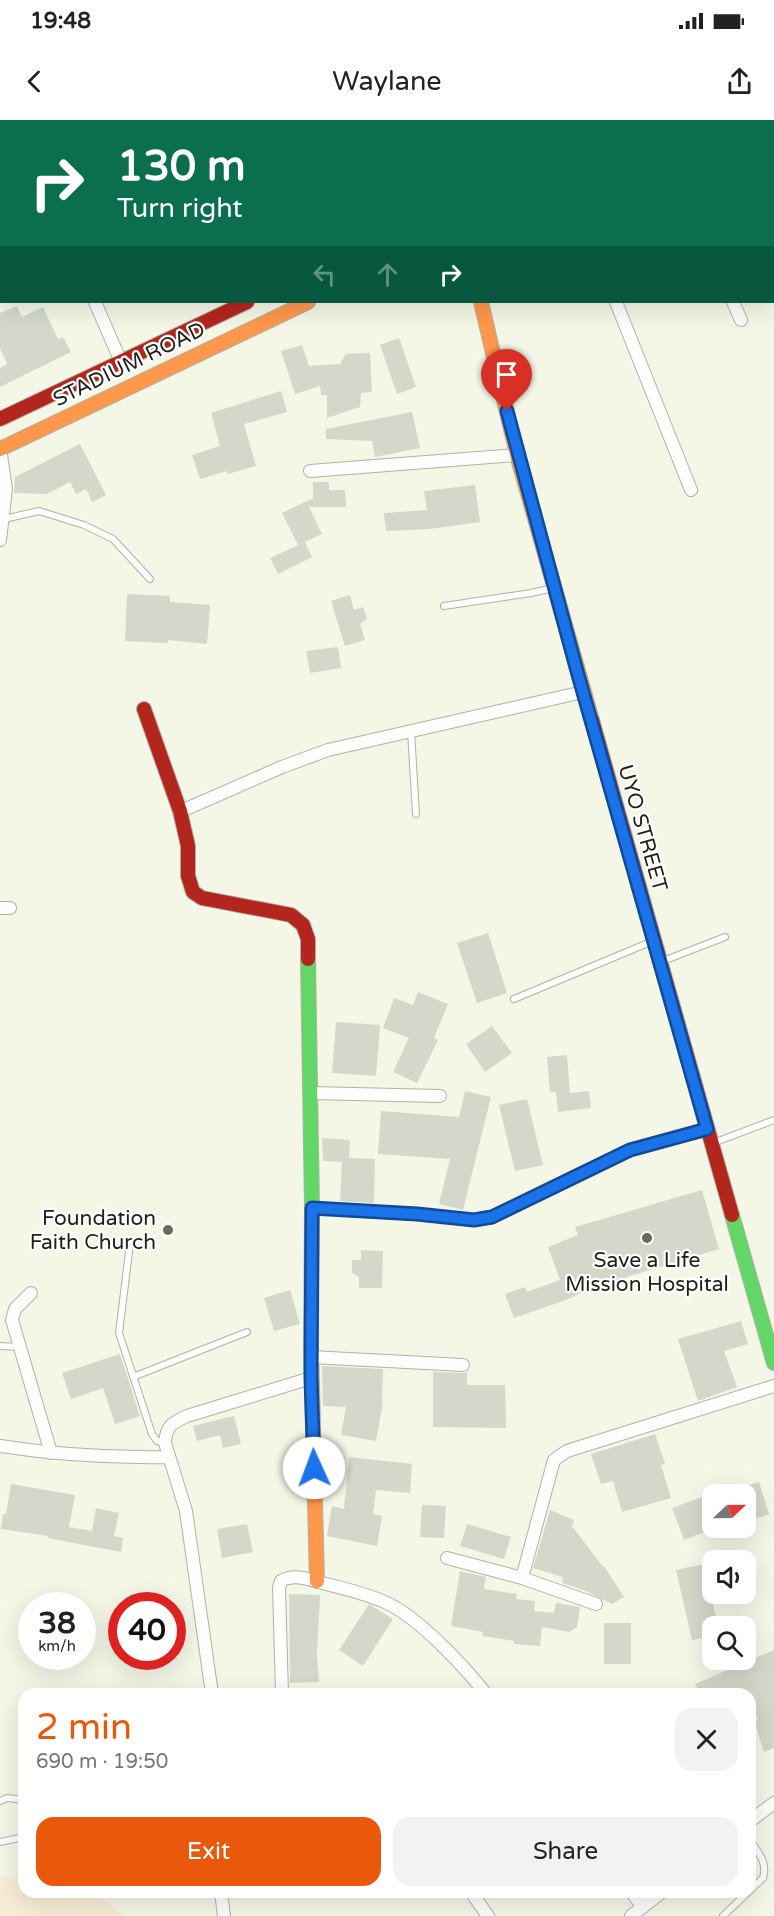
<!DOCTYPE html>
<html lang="en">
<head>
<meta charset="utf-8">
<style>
	body { margin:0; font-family:"Varela Round",sans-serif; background:#f2f2f2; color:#222; height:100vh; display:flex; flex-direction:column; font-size:22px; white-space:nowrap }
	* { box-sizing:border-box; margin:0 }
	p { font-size:20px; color:#767676 }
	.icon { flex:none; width:33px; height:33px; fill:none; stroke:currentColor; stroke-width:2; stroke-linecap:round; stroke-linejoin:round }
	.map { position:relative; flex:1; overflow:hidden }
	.side { position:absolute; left:18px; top:1568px; width:738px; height:210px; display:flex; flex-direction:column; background:#fff; border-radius:18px; box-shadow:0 6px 24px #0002 }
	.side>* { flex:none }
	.guide { position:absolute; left:0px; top:0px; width:774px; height:183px; box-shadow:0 6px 24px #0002; background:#0b6e4f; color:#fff; overflow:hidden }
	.needle { width:39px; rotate:68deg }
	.tools { position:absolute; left:702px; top:1364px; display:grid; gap:12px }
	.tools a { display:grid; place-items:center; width:54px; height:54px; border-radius:12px; background:#fff; box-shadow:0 6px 24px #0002; font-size:30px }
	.speed { position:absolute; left:18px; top:1472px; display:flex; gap:12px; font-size:30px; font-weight:700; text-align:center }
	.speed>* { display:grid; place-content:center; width:78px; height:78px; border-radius:50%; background:#fff; box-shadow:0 6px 24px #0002; line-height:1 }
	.speed small { font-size:15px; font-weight:400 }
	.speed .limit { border:9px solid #d22; background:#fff; color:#111 }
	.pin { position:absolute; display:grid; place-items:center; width:51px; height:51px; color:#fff; margin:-62px -26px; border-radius:50% 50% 50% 0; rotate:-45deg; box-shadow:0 0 6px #0007 }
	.pin .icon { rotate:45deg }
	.me { position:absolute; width:66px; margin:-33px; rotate:358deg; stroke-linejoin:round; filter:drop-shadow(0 0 4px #0008) }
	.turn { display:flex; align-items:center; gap:21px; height:126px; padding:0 18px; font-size:27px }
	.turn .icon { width:78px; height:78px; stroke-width:2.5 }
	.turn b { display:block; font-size:42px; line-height:51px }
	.lanes { display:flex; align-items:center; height:57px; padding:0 18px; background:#0003; justify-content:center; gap:30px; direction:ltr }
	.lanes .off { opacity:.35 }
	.round { display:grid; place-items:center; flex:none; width:63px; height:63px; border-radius:18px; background:#f2f2f2 }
	.overview { display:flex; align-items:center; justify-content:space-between; height:102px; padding:0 18px }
	h1 { font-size:36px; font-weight:600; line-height:45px; color:#ea580c }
	.button { display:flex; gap:12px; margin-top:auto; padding:12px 18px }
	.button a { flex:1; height:69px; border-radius:18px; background:#ea580c; color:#fff; font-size:24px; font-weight:600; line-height:69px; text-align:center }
	.button a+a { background:#f2f2f2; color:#222 }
	.status { display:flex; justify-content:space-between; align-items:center; height:42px; padding:0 30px; background:#fff; direction:ltr }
	.status svg { height:16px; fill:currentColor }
	header { display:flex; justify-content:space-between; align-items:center; height:78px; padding:0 18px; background:#fff; font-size:27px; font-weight:600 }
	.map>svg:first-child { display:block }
	.green { fill:#f9ecd5 }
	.building { fill:#d3d8cb }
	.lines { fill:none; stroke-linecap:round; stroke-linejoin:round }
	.lane-casing { stroke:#b0b2a5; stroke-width:8 }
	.street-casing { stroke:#b0b2a5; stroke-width:14 }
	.fast-casing { stroke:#b0b2a5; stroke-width:16 }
	.slow-casing { stroke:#b0b2a5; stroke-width:16 }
	.jam-casing { stroke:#b0b2a5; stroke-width:16 }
	.lane { stroke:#fdfefb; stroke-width:6 }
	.street { stroke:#fdfefb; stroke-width:12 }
	.fast { stroke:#63d668; stroke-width:14 }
	.slow { stroke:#ff974d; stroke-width:14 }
	.jam { stroke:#b3261e; stroke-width:14 }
	.route-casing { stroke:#114b97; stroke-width:15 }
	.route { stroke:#1a73e8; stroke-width:10 }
	.poi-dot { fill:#6a6b5e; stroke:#fff; stroke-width:2 }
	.labels { text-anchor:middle; stroke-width:4.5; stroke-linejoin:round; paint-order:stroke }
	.street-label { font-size:21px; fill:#1f2015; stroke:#fff }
	.poi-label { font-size:21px; fill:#1f2015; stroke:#fff; text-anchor:end }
</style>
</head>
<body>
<div class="status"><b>19:48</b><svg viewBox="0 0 49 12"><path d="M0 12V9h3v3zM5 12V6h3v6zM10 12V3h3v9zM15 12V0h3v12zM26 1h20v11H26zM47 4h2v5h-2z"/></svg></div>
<header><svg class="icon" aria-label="back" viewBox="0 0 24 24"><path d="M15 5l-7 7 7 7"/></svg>Waylane<svg class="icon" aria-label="share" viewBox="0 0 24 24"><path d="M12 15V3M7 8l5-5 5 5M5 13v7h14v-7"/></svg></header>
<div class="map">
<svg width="774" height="1796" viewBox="0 0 774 1796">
	<rect width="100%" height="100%" fill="#f4f7e6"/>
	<path class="green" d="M24 1756V1772H88L106 1782 124 1796H0V1757Z"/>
	<path class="building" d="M17 186 22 197 43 187 58 219 63 217 71 232 0 267V248L7 244 0 228V193Z
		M399 218 416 267 397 274 380 225Z
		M302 225 309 246 340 244 346 234 370 233 372 272 361 273 360 287 327 298V275H321L320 266 295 274 281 231Z
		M281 271 287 292 244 304 256 346 228 354 227 351 200 359 192 335 220 326 211 293Z
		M412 292 420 328 375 337 372 321 326 319V309Z
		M80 324 106 375 92 382 86 369 76 374 70 362 47 374 14 373 15 357Z
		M313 362H329V370H345L346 387H309L322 414 298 425 282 393 313 378Z
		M475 365 480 402 430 409 386 411 384 393 427 390 424 371Z
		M305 422 312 437 278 454 270 438Z
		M127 474 170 476V482L210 485 207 524 168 520V523L125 521Z
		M350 475 354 490 363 487 367 499 360 504 365 520 345 526 331 481Z
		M338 527 341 548 310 553 306 531Z
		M488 813 507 873 477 883 457 823Z
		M418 872 448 884 434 918 438 920 417 963 393 952 409 918 383 908 394 878 413 885Z
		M336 902 380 905 376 956 332 953Z
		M492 906 512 933 485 952 466 924Z
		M567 935 570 973 589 971 591 988 558 992 556 972H550L547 937Z
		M465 971 491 977 463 1090 439 1084 450 1039 378 1034 381 991 459 997Z
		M527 979 543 1045 515 1051 499 985Z
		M322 1018 350 1020 349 1038 375 1039 374 1083 340 1081 342 1042 323 1041Z
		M702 1070 719 1129 588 1169V1170L566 1180 514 1198 505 1174 525 1167 527 1172 560 1160 548 1127 578 1115 575 1107Z
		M361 1130 383 1131 382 1168H359V1157L352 1153V1140H361Z
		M290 1170 300 1204 274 1211 264 1178Z
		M741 1201 748 1224 724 1231 737 1267 698 1281 678 1219Z
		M120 1234 140 1296 115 1304 103 1268 71 1279 62 1253Z
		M322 1246 383 1249 382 1283H383L376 1321 341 1315 346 1287 323 1286Z
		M433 1252 467 1253V1265H505L506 1308 433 1307Z
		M234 1296 241 1324 223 1328 220 1315 197 1321 193 1306Z
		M655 1314 665 1344 661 1345 671 1378 622 1392 613 1361 601 1364 591 1334Z
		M349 1337 412 1344 410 1373 376 1370 373 1394 382 1396 377 1426 327 1416 332 1386 344 1389Z
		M759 1362 769 1394 746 1402V1366Z
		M11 1364 75 1375 69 1407 92 1411 96 1388 119 1393 114 1416 123 1418 121 1432 48 1418V1416L1 1409 3 1394H6Z
		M710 1374 712 1381V1409L684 1420 672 1388Z
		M422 1385 446 1386 444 1418 420 1417Z
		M550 1390 574 1400 572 1406 603 1447 604 1446 624 1477 612 1484 586 1471 562 1463 563 1457 533 1448Z
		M247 1404 253 1432 222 1438 217 1409Z
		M467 1404 511 1417 504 1439 460 1426Z
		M704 1444 718 1506H712V1516L692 1520 676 1450Z
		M460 1451 486 1457 484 1469 517 1474 516 1479 535 1481 534 1491 554 1493 556 1483 580 1487 577 1507 569 1512 542 1507 540 1526 514 1524V1521L483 1516V1512L451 1506Z
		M289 1474 320 1475 317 1535 319 1562 290 1563Z
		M369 1484 393 1499 363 1546 339 1530Z
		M604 1503H631V1544H604Z
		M774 1530V1628L764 1632 754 1600 758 1599 750 1581V1574H700L695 1564Z"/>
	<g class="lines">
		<g class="lane-casing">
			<path id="lane" d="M580 0V2
				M712 0V2
				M4 399 39 391 84 405 113 419 150 459
				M444 486 531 473 553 468
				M411 611 416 694
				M663 841 725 817
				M514 879 653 821
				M713 1023 774 1000
				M130 1124 119 1213 152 1314 157 1321 165 1323
				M0 1226 19 1227
				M133 1257 247 1212
				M0 1681 7 1678 24 1680
				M0 1722 24 1717
				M723 1796 763 1758C768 1743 758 1732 750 1720"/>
		</g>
		<g class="street-casing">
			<path id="street" d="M17 0 18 2
				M764 0 765 2
				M772 21 774 24
				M95 182 121 242
				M616 182 691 370
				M733 182 741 200
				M310 351 517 335
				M0 420 6 369 0 328
				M179 692 282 647 328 630 583 572
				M0 788H10
				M310 973 440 976
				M312 1088 417 1094 474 1100 492 1097 630 1030 707 1009
				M31 1173 15 1189 12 1200 51 1333
				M311 1237 463 1245
				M0 1326C57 1335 112 1338 169 1337
				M447 1438 522 1458 596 1484
				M522 1458 554 1340 567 1331 774 1266
				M212 1574 186 1391 165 1323C166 1306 172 1303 187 1296L311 1258
				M282 1574 279 1468 281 1461C294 1453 311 1460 326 1464 346 1469 368 1474 387 1483 419 1498 464 1546 486 1574
				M750 1701 774 1683
				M221 1772 224 1796
				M471 1772 488 1796
				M631 1772 643 1787
				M631 1796 662 1772"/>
		</g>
		<g class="fast-casing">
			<path id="fast" d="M622 2 625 0
				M685 2 688 0
				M308 839 312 1088 311 1227
				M732 1095 774 1243"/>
		</g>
		<g class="slow-casing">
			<path id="slow" d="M437 0V2
				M481 182 517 335 592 600
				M0 329 308 182
				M311 1227 317 1461"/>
		</g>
		<g class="jam-casing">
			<path id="jam" d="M0 299 247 182
				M144 589 180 691 188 726V756L193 772 202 778 291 795 303 805 308 819V839
				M592 600 732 1095"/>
		</g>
		<use href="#lane" class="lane"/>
		<use href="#street" class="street"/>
		<use href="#fast" class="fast"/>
		<use href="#slow" class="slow"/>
		<use href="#jam" class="jam"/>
	</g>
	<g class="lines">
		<g class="route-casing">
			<path id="route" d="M314 1348 311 1258 312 1088 417 1094 474 1100 492 1097 630 1030 707 1009 577 551 507 291"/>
		</g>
		<use href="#route" class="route"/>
	</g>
	<g class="poi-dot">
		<circle cx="168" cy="1110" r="6"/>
		<circle cx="647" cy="1118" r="6"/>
	</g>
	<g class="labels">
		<g class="street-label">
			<text transform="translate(129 244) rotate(-26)" y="7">STADIUM ROAD</text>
			<text transform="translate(643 708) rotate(74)" y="7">UYO STREET</text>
		</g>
		<g class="poi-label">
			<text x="156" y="1105">Foundation<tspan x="156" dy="24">Faith Church</tspan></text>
			<text x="647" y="1147" text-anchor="middle">Save a Life<tspan x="647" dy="24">Mission Hospital</tspan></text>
		</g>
	</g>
</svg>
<div class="tools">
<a><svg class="needle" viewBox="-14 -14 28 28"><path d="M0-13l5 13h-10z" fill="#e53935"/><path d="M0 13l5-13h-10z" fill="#767676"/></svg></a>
<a><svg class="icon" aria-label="sound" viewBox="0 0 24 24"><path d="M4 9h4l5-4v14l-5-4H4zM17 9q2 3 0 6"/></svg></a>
<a><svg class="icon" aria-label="search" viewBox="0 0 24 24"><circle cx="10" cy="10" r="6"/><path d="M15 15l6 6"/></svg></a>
</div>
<div class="speed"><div>38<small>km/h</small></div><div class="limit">40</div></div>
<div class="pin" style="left:507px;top:291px;background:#d93025"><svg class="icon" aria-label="arrive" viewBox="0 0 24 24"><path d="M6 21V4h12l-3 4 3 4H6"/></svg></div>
<svg class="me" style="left:314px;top:1348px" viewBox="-20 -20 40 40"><circle r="19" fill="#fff"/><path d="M0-13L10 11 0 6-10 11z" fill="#1a73e8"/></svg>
<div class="guide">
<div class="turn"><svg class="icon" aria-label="right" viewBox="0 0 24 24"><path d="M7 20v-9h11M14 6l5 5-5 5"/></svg><div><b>130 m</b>Turn right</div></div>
<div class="lanes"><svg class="icon off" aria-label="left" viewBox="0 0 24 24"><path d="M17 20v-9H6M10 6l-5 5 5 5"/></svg><svg class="icon off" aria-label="ahead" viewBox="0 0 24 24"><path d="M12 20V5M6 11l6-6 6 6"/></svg><svg class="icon" aria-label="right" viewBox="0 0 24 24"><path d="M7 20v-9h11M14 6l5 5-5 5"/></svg></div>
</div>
<section class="side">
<div class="overview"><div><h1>2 min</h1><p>690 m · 19:50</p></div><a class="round"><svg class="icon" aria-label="close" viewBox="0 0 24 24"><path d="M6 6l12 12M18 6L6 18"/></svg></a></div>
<div class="button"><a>Exit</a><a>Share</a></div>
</section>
</div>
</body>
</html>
